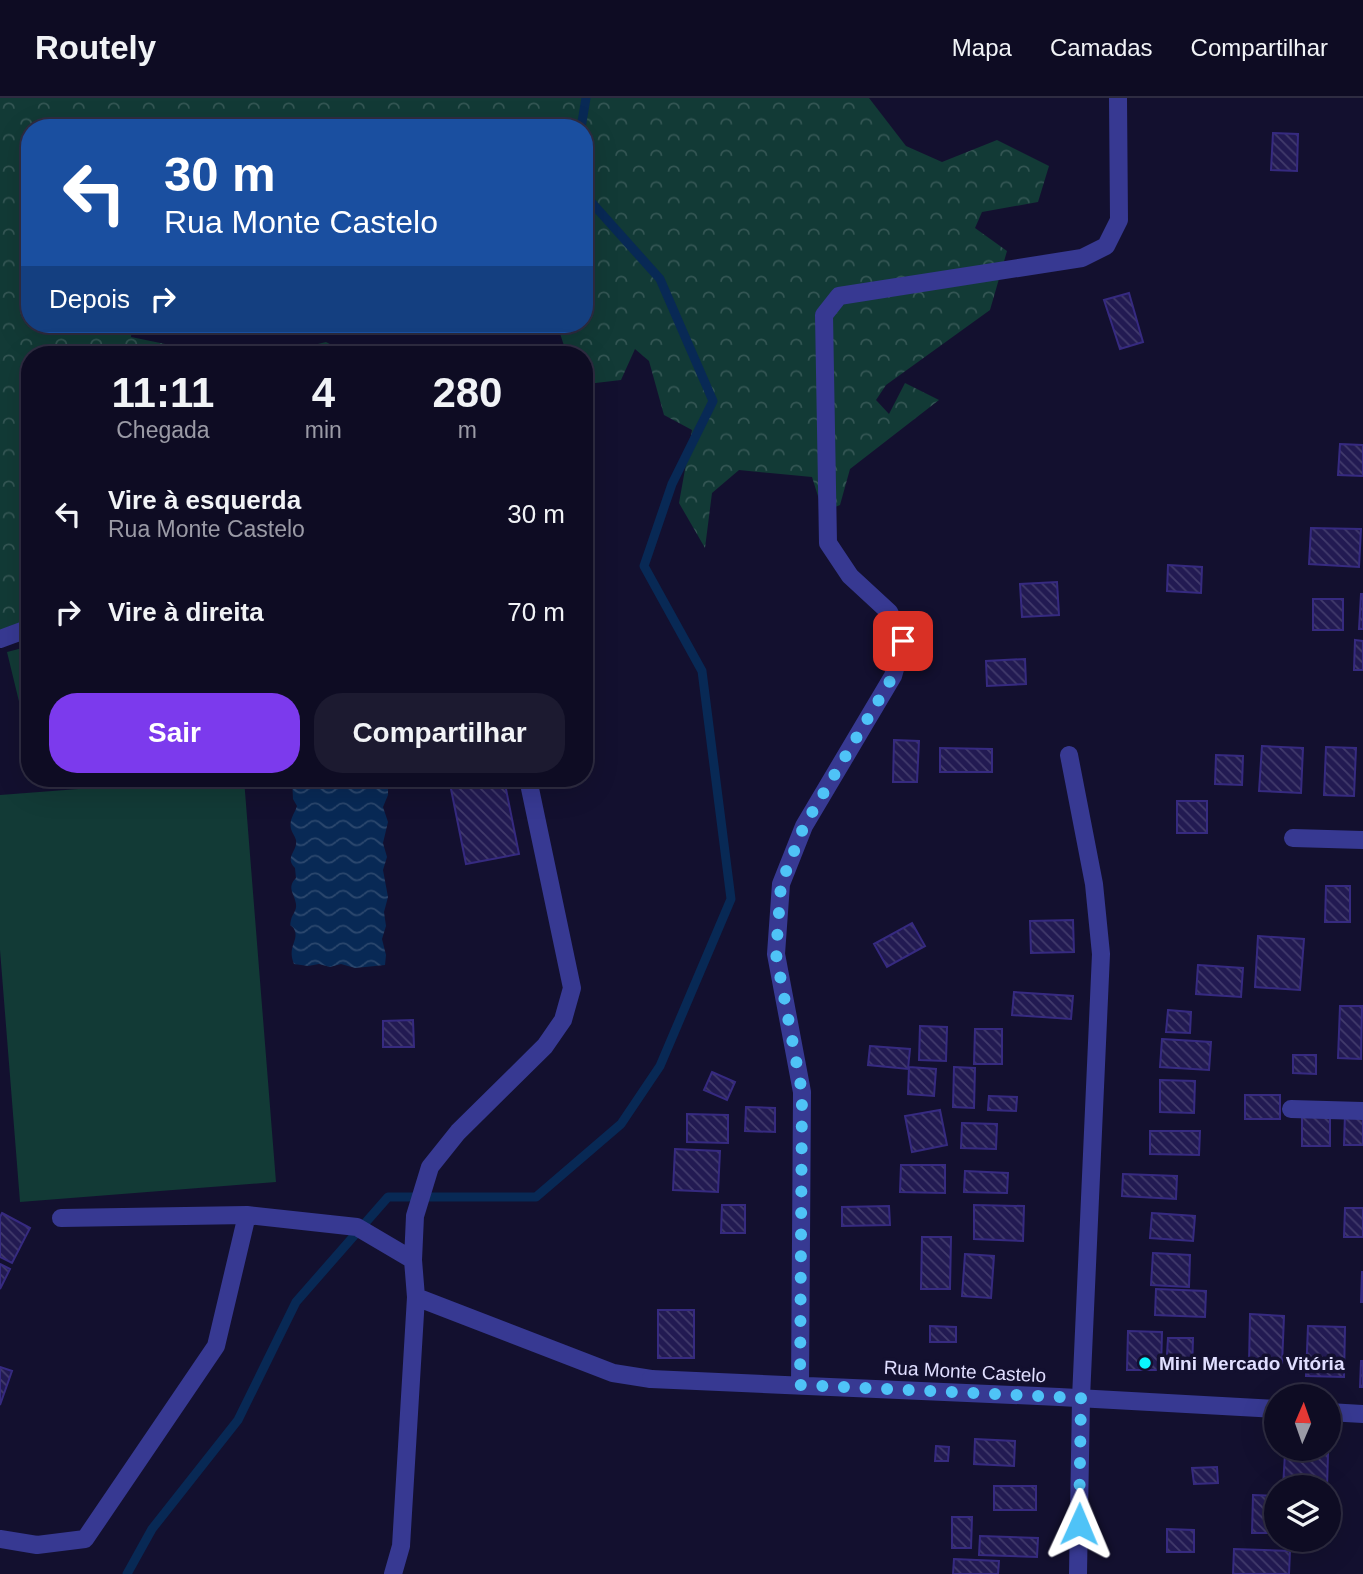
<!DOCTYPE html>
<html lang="pt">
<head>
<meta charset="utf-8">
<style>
	body { margin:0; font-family:Helvetica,sans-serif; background:#1c1a30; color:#f1f3f6; height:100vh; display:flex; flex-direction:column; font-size:26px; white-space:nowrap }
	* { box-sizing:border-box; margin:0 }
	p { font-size:23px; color:#9b9ba6 }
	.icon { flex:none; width:38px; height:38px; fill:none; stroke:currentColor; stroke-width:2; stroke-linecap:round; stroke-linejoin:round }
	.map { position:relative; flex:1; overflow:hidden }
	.details { position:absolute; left:21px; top:248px; width:572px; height:441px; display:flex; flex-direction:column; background:#0e0c23; border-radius:28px; box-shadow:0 7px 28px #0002,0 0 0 2px #2e2c41 }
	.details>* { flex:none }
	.guide { position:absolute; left:21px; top:21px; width:572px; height:214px; border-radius:28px; box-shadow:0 7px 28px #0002,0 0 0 2px #2e2c41; background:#1a4fa0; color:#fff; overflow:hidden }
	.needle { width:46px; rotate:2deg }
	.controls { position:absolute; left:1264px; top:1286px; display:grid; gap:14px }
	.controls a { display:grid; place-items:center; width:77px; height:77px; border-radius:50%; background:#0e0c23; box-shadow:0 7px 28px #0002,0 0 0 2px #2e2c41; font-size:35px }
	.pin { position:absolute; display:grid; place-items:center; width:60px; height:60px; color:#fff; margin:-30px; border-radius:14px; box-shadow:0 4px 10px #0006 }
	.me { position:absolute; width:77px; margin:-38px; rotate:1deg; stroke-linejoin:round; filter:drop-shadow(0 0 5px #0008) }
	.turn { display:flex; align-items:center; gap:24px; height:147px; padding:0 28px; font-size:32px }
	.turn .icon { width:91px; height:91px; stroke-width:2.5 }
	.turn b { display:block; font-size:49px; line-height:60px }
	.then { display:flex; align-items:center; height:66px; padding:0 28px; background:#0003; gap:14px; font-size:26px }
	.eta { display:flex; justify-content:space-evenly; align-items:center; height:119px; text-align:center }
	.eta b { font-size:42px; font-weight:800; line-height:49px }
	.cta { display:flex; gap:14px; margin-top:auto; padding:14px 28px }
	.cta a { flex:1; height:80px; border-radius:28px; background:#7c3aed; color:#fff; font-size:28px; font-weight:800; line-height:80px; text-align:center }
	.cta a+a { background:#1c1a30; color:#f1f3f6 }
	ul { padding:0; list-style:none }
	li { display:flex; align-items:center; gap:21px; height:98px; padding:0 28px }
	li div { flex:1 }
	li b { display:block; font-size:26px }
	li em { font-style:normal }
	header { display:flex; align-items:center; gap:42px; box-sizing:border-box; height:98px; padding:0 35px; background:#0e0c23; border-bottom:2px solid #2e2c41 }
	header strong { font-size:33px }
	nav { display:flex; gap:38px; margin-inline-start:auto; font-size:24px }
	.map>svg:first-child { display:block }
	.grass { fill:#123a36 }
	.forest { fill:url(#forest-crowns) }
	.water { fill:url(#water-waves) }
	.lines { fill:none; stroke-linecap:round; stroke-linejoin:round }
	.stream { stroke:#082955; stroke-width:9 }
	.building { fill:url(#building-back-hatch); stroke:#362a80; stroke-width:2 }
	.service { stroke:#373992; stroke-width:18 }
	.minor { stroke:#373992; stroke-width:18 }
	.route { stroke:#4fc3f7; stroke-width:12; stroke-dasharray:0 21.6 }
	.poi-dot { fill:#0af6ff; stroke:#13102f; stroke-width:2.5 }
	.labels { text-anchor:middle; stroke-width:7; stroke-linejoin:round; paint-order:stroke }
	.poi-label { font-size:19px; font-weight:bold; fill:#e0deff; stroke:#13102f; text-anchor:start }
	.street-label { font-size:19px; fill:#e0deff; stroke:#13102f }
</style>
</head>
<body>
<header>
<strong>Routely</strong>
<nav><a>Mapa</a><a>Camadas</a><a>Compartilhar</a></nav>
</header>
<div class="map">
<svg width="1363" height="1476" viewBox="0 0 1363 1476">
	<defs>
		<pattern id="forest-crowns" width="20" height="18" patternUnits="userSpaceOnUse" patternTransform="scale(1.75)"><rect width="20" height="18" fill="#123a36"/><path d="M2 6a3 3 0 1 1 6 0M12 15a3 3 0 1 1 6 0" fill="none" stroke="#345654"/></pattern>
		<pattern id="water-waves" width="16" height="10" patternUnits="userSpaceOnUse" patternTransform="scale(1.75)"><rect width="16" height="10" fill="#082955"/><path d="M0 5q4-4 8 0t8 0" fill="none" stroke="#2c486e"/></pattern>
		<pattern id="building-back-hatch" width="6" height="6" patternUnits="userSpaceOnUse" patternTransform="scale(1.75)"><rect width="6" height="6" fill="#221a52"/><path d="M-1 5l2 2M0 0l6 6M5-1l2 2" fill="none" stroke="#423b6c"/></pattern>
	</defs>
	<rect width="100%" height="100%" fill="#13102f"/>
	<path class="grass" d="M30 548V649L7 554Z
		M208 681H244L276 1084 20 1104 0 852V697Z"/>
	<path class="forest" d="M0 0H869L906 48 942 64 997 42 1049 68 1038 104 982 114 975 130 1007 153 990 212 886 287 876 302 889 316 905 285 939 302 850 371 840 407 823 414 812 379 739 372 712 395 705 450 679 405 692 332 664 317 649 263 635 251 621 282 587 286 594 323 585 336 584 257H567L557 226H584V30H30V226H132L131 239 219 257H30V533L0 543Z
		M326 244 351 257H273Z"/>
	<path class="water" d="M292 681H383V685L388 689V697L383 709 388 724 383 745 387 759 383 772 388 799 384 814 386 828 382 841 386 857 385 867 355 870 341 866 330 869 319 866 308 868 294 866C287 849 298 844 295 833 292 825 289 831 291 822 292 816 297 813 296 806 295 796 286 790 296 780L295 770C284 759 298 753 296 742 295 738 292 735 291 731 289 721 294 717 297 708L293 701Z"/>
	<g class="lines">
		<path class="stream" d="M581 30 586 0
			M127 1476 152 1431 238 1322 296 1204 388 1099H536L621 1026 660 968 731 801 702 573 644 468 672 386 713 303 660 181 584 96"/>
	</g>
	<path class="building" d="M1273 35 1298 36 1297 73 1271 72Z
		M1129 195 1143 244 1120 251 1104 202Z
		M1340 346 1363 347V378L1338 377Z
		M1311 430 1361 431 1359 469 1309 466Z
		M1168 467 1202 469 1201 495 1167 493Z
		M1057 484 1059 517 1022 519 1020 486Z
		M1361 496H1363V531H1359Z
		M1313 501H1343V532H1313Z
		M1355 542 1363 543V572H1354Z
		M1025 561 1026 586 987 588 986 563Z
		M894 642 919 643 917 684H893Z
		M1262 648 1303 650 1301 695 1259 693Z
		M1326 649 1356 650 1354 698 1324 697Z
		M940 650 992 651V674H940Z
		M1216 657 1243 658 1242 687 1215 686Z
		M449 681H504L519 756 466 766Z
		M1177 703H1207V735H1177Z
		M1326 788H1350V824H1325Z
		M1073 822 1074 854 1031 855 1030 823Z
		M912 825 925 848 887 869 874 846Z
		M1258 838 1304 841 1300 892 1255 889Z
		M1198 867 1243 870 1241 899 1196 896Z
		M1014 894 1073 898 1071 921 1012 917Z
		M1340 908H1362L1361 961 1338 960Z
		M1168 912 1191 914 1190 935 1166 934Z
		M413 922 414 949H383V923Z
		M920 928 947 929 946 963 919 962Z
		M975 931H1002V966H974Z
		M1162 941 1211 944 1209 972 1160 969Z
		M870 948 910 951 908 971 868 967Z
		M1293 957H1316V976L1293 975Z
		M909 969 936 971 934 998 908 996Z
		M954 969 975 970 974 1010 953 1009Z
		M712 974 735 984 727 1002 704 992Z
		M1160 982 1195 983 1194 1015 1160 1014Z
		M1245 997H1280V1021H1245Z
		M989 998 1017 999 1016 1013 988 1012Z
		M746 1009 775 1010V1034L745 1033Z
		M940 1012 947 1047 912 1054 905 1018Z
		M687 1016 728 1017V1045L687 1044Z
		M1345 1016 1363 1017V1047H1344Z
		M1302 1018H1330V1048H1302Z
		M962 1025 997 1026 996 1051 961 1050Z
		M1150 1033H1200L1199 1057 1150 1056Z
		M675 1051 720 1053 718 1094 673 1092Z
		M901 1067H945V1095L900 1094Z
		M965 1073 1008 1075 1007 1095 964 1094Z
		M1123 1076 1177 1078 1176 1101 1122 1098Z
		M722 1107H745V1135H721Z
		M974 1107 1024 1108 1023 1143 974 1141Z
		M889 1108 890 1127 842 1128V1109Z
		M1345 1110H1363V1139H1344Z
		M2 1115 30 1130 12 1165 0 1159V1119Z
		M1152 1115 1195 1118 1193 1143 1150 1140Z
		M922 1139H951L950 1191H921Z
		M1153 1155 1190 1157 1189 1189 1151 1187Z
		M965 1156 994 1158 991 1200 962 1198Z
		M0 1166 10 1171 0 1191Z
		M1362 1174H1363V1204H1361Z
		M1156 1191 1206 1193 1205 1219 1155 1217Z
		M658 1212H694V1260H658Z
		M1250 1216 1284 1218 1282 1267 1249 1266Z
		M930 1228 956 1229V1244H930Z
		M1308 1228 1345 1229 1344 1279 1306 1278Z
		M1128 1233 1162 1234 1161 1272H1127Z
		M1168 1240H1193L1192 1274 1166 1273Z
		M1361 1263H1363V1289H1360Z
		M0 1269 12 1273 0 1307Z
		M975 1341 1015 1343 1014 1368 974 1366Z
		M936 1348 949 1349 948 1363H935Z
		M1285 1355 1328 1356 1327 1390H1283Z
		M1217 1369 1218 1385 1194 1386 1192 1370Z
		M994 1388H1036V1412H994Z
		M1253 1397 1276 1398V1435H1252Z
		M952 1419H972L971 1450H952Z
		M1167 1431 1194 1432V1454H1167Z
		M980 1438 1038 1440 1037 1459 979 1457Z
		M1234 1451 1290 1453 1289 1476H1233Z
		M954 1461 999 1463 998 1476H953Z"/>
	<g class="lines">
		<path class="service" d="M0 541 30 530
			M1291 1011 1363 1013
			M61 1120 247 1117
			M416 1199 613 1275 651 1281
			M0 1441 37 1447 85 1441 216 1248 247 1117 357 1129 413 1162
			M393 1476 401 1448 416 1199 413 1162 415 1118 430 1069 458 1034 545 948 563 922 572 890 528 681"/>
		<path class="minor" d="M1069 657 1094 786 1101 856 1081 1300 1078 1476
			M1293 740 1363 742
			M651 1281 1059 1299 1276 1311
			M800 1287 802 994 776 856 781 786 804 728 893 578 903 543 889 514 850 478 828 445 824 217 839 198 1082 160 1106 148 1119 122 1118 0
			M1328 1314 1363 1316"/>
	</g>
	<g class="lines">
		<path class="route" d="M903 543 893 578 804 728 781 786 776 856 802 994 800 1287 1081 1300 1079 1426"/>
	</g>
	<circle class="poi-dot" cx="1145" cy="1265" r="7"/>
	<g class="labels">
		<g class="poi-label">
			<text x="1159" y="1272">Mini Mercado Vitória</text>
		</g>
		<g class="street-label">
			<text transform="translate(965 1273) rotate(3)" y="7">Rua Monte Castelo</text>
		</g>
	</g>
</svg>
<div class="controls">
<a><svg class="needle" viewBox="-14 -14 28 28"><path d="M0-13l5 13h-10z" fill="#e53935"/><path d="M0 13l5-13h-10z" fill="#9b9ba6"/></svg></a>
<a><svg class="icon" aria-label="layers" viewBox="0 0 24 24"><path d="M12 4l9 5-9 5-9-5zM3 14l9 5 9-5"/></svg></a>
</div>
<div class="pin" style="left:903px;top:543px;background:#d93025"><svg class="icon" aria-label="arrive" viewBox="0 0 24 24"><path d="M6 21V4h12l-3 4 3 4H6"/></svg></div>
<svg class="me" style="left:1079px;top:1426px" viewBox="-20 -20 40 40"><path d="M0-17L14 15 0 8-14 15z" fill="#4fc3f7" stroke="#fff" stroke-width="4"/></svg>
<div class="guide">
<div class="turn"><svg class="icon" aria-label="left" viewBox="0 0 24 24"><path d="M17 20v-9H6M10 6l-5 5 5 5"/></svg><div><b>30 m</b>Rua Monte Castelo</div></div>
<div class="then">Depois<svg class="icon" aria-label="right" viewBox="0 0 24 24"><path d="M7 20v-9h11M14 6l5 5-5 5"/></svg></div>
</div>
<section class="details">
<div class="eta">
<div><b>11:11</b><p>Chegada</p></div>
<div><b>4</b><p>min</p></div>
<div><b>280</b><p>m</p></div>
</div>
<ul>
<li><svg class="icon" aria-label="left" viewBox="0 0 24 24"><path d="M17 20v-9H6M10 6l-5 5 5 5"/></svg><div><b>Vire à esquerda</b><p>Rua Monte Castelo</p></div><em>30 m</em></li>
<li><svg class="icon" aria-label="right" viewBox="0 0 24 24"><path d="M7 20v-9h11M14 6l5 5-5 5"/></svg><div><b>Vire à direita</b></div><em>70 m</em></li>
</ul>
<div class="cta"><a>Sair</a><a>Compartilhar</a></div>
</section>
</div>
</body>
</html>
